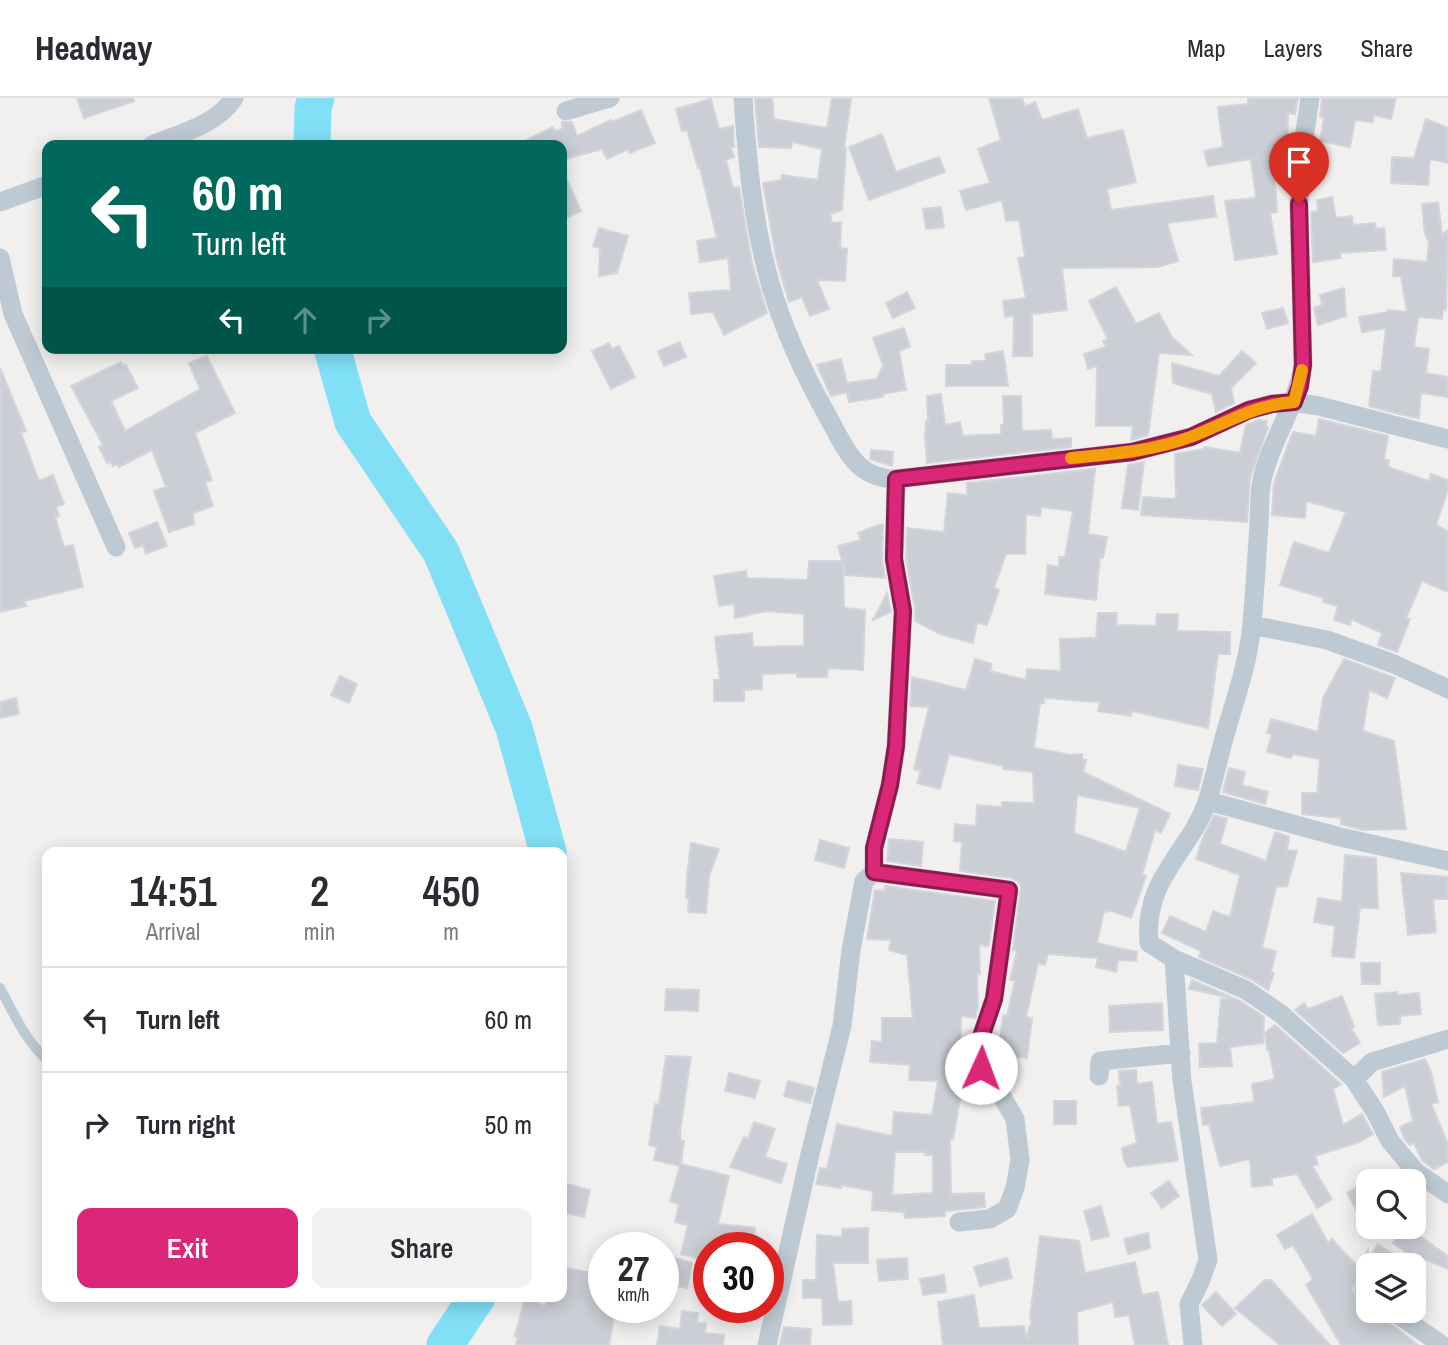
<!DOCTYPE html>
<html lang="en">
<head>
<meta charset="utf-8">
<style>
	body { margin:0; font-family:"Archivo Narrow",sans-serif; background:#f2f2f3; color:#2b2b33; height:100vh; display:flex; flex-direction:column; font-size:26px; white-space:nowrap }
	* { box-sizing:border-box; margin:0 }
	p { font-size:23px; color:#7c7c81 }
	.icon { flex:none; width:38px; height:38px; fill:none; stroke:currentColor; stroke-width:2; stroke-linecap:round; stroke-linejoin:round }
	.map { position:relative; flex:1; overflow:hidden }
	.side { position:absolute; left:42px; top:749px; width:525px; height:455px; display:flex; flex-direction:column; background:#fff; border-radius:14px; box-shadow:0 4px 18px #0003 }
	.side>* { flex:none }
	.top-card { position:absolute; left:42px; top:42px; width:525px; height:214px; border-radius:14px; box-shadow:0 4px 18px #0003; background:#00695c; color:#fff; overflow:hidden }
	.buttons { position:absolute; left:1356px; top:1071px; display:grid; gap:14px }
	.buttons a { display:grid; place-items:center; width:70px; height:70px; border-radius:14px; background:#fff; box-shadow:0 4px 18px #0003; font-size:35px }
	.speed { position:absolute; left:588px; top:1134px; display:flex; gap:14px; font-size:35px; font-weight:700; text-align:center }
	.speed>* { display:grid; place-content:center; width:91px; height:91px; border-radius:50%; background:#fff; box-shadow:0 4px 18px #0003; line-height:1 }
	.speed small { font-size:18px; font-weight:400 }
	.speed .limit { border:10px solid #d22; background:#fff; color:#111 }
	.pin { position:absolute; display:grid; place-items:center; width:60px; height:60px; color:#fff; margin:-72px -30px; border-radius:50% 50% 50% 0; rotate:-45deg; box-shadow:0 0 7px #0007 }
	.pin .icon { rotate:45deg }
	.me { position:absolute; width:77px; margin:-38px; rotate:2deg; stroke-linejoin:round; filter:drop-shadow(0 0 5px #0008) }
	.turn { display:flex; align-items:center; gap:24px; height:147px; padding:0 35px; font-size:32px }
	.turn .icon { width:91px; height:91px; stroke-width:2.5 }
	.turn b { display:block; font-size:49px; line-height:60px }
	.lanes { display:flex; align-items:center; height:66px; padding:0 35px; background:#0003; justify-content:center; gap:35px; direction:ltr }
	.lanes .off { opacity:.35 }
	.eta { display:flex; justify-content:space-evenly; align-items:center; height:119px; text-align:center }
	.eta b { font-size:42px; font-weight:600; line-height:49px }
	.cta { display:flex; gap:14px; margin-top:auto; padding:14px 35px }
	.cta a { flex:1; height:80px; border-radius:14px; background:#db2777; color:#fff; font-size:28px; font-weight:600; line-height:80px; text-align:center }
	.cta a+a { background:#f2f2f3; color:#2b2b33 }
	ul { padding:0; list-style:none }
	li { display:flex; align-items:center; gap:21px; height:105px; padding:0 35px; border-top:2px solid #e1e1e2 }
	li div { flex:1 }
	li b { display:block; font-size:26px }
	li em { font-style:normal }
	header { display:flex; align-items:center; gap:42px; box-sizing:border-box; height:98px; padding:0 35px; background:#fff; border-bottom:2px solid #e1e1e2 }
	header strong { font-size:33px }
	nav { display:flex; gap:38px; margin-inline-start:auto; font-size:24px }
	.map>svg:first-child { display:block }
	.lines { fill:none; stroke-linecap:round; stroke-linejoin:round }
	.river { stroke:#81dff6; stroke-width:37 }
	.building { fill:#cbced5; stroke:#d3d5dc; stroke-width:2; fill-rule:evenodd }
	.lane { stroke:#becad3; stroke-width:10 }
	.street { stroke:#becad3; stroke-width:19 }
	.route-casing { stroke:#8e194d; stroke-width:18 }
	.route { stroke:#db2777; stroke-width:12 }
	.slow { stroke:#f59e0b; stroke-width:12 }
</style>
</head>
<body>
<header>
<strong>Headway</strong>
<nav><a>Map</a><a>Layers</a><a>Share</a></nav>
</header>
<div class="map">
<svg width="1448" height="1247" viewBox="0 0 1448 1247">
	<rect width="100%" height="100%" fill="#f2efef"/>
	<g class="lines">
		<path class="river" d="M312 47 313 10 316 0
			M332 250 353 324 441 454 514 630 548 754
			M445 1247 477 1199"/>
	</g>
	<path class="building" d="M77 0H133L134 3 84 20Z
		M755 0H772L774 21 827 30 832 0H851L844 50H846L842 112 830 116 832 125 841 124 840 150 847 151 845 183 817 182 829 211 810 218 802 199 789 204 776 159 763 85 781 82 782 77 818 82 822 51 792 44 791 50 759 49Z
		M989 0H1022L1025 9 1035 4 1042 22 1078 11 1087 40 1123 32 1136 84 1107 91 1111 112 1213 98 1216 119 1167 125 1178 163 1157 169 1062 170 1067 212 1032 216V258H1013L1014 218 1005 219 1003 203 1026 200 1018 160 1025 159 1019 122 1006 123 1002 102 966 112 960 93 990 85 978 51 1001 42Z
		M1248 0H1298L1295 16 1288 15 1287 71H1274L1277 114 1270 115 1277 156 1235 162 1225 103 1256 100 1251 61 1208 68 1204 53 1223 49 1218 9 1248 6Z
		M1322 0H1396L1391 21 1374 17 1373 24 1355 22 1350 49 1320 43 1324 20 1320 19Z
		M711 1 719 31 733 28 734 49 730 48 734 59 726 62 733 90 739 89 752 165 767 215 724 237 713 214 691 216 689 195 731 192 728 160 700 164 697 143 717 140 700 70H698L687 32 682 33 676 11Z
		M641 12 655 45 630 55 628 51 607 61 602 51 562 62V47H516L553 29 555 33 562 31V24H572L577 38 611 22 612 24Z
		M1426 21 1448 30V65L1430 61 1428 87 1391 85 1392 59 1414 60Z
		M882 36 896 74 939 59 945 74 869 102 849 49Z
		M562 71 581 113 562 122Z
		M1332 99 1336 120 1352 118 1353 127 1375 125 1376 131 1384 130 1386 152 1340 155 1341 160 1313 164 1311 114 1318 113 1317 102Z
		M1438 104 1442 136 1448 132 1446 212 1443 211 1442 221 1418 219 1414 249 1429 251 1426 275 1448 279V299L1421 295 1419 320 1411 319 1369 308 1373 273H1381L1386 230 1362 234 1359 219 1388 214V212L1407 214 1401 178H1393L1394 161 1427 164 1429 144 1425 136 1422 106Z
		M941 109 944 129 926 131 923 111Z
		M599 130 628 138 617 175 599 178 600 150 593 148Z
		M1116 189 1136 226 1159 215 1172 239 1192 257 1159 255 1148 337 1131 342 1133 328H1096L1097 268 1088 271 1084 256 1106 249 1103 243 1108 241 1089 203Z
		M1344 190 1346 218 1318 227 1314 210 1322 207 1320 197Z
		M907 194 915 210 893 220 886 205Z
		M1283 210 1288 225 1267 231 1262 215Z
		M904 230 910 249 899 253 906 292 883 296V299L849 304 847 294 831 298 817 267 841 261 847 285 877 281 883 267 873 240Z
		M680 244 686 259 664 268 658 253Z
		M609 245 612 251 619 248 635 279 611 291 592 253Z
		M1003 253 1008 288H946V267H972V263H986L985 256Z
		M1242 253 1256 265 1231 290 1234 305 1216 314 1212 296 1173 285 1172 265 1219 278Z
		M207 258 235 315 195 335 212 382 205 384 213 408 193 415 194 426 169 434 154 393 166 389 152 352 119 369 118 366 113 368 110 363 107 365 99 349 103 347 71 288 121 264 123 268 126 267 138 290 111 303 125 333 200 291 189 265Z
		M0 270 26 333 21 335 39 383 53 377 64 406 56 409 59 418 55 419 64 449 73 447 83 489 24 503 26 508 0 514Z
		M941 296 945 327 960 324 963 338 1001 336V327H1004L1003 298H1021L1022 333 1051 332 1052 341 1071 340V349L927 365 925 340 926 323H928L927 298Z
		M1319 321 1388 338 1384 362H1389L1388 369 1429 383 1431 376 1448 382V391L1436 427 1448 433V494L1422 483 1406 520 1410 521 1397 554 1378 547 1382 535 1351 521 1350 527 1334 522 1338 508 1323 504 1324 500 1280 487 1294 444 1329 455 1346 414 1306 403 1305 420 1272 417 1274 385 1293 334 1316 338Z
		M1259 322 1267 323 1265 329H1268L1250 380 1247 424 1141 417 1143 399 1176 401 1175 356 1204 351 1205 349 1240 355 1246 327Z
		M871 352 893 354 892 368 870 361Z
		M1144 364 1138 412 1122 410 1128 367Z
		M1095 371 1088 436 1107 439 1103 460 1100 459 1096 502 1045 496 1048 467 1059 469V459H1065L1073 413 1041 409 1040 418 1026 416 1025 456H1006L994 490 999 492 987 527 977 525 973 545 940 536 915 523V511L906 461 907 430 944 434 948 395 967 397V385Z
		M157 424 167 448 146 456 143 447 135 450 129 435Z
		M878 427H883L882 462 885 480 845 477 843 466 844 510 865 512 863 572 828 570 827 579H797V575L762 576V591L744 592V603H714V582H720L715 539 752 535 753 549 804 548V516L766 513 735 520 734 506 719 508 714 478 746 473 747 480 808 482 809 463H842L838 448 861 442 858 435Z
		M887 495 891 514 873 522Z
		M1098 515H1117L1116 527 1156 528 1157 516H1178L1177 533 1230 534V556H1218L1208 630 1132 613 1131 618 1098 613 1100 604 1044 600V605H1040L1034 650 1071 657 1082 656V661L1086 662 1083 674 1170 716 1161 735 1155 732 1142 777 1146 778 1131 820 1109 812 1108 814 1104 813 1097 845 1137 854 1136 863 1118 862 1116 874 1096 869 1098 860 1048 856 1045 867 1038 865 1026 919 1032 920 1027 960 1002 956 1004 944 1000 943 1003 917 1007 918 1015 883 1010 882 1017 853 1013 852 1021 788 1017 783 1011 780 960 773 962 744 954 743 955 726 976 728 977 707 1002 709V704L1034 705 1033 674 1003 671V668L949 656 940 691 917 685 921 673 914 671 929 609 910 608 912 579 966 592 975 561 992 566 990 573 1026 582 1027 571 1061 573 1060 541 1096 540ZM1077 697 1140 710 1126 754 1074 735Z
		M1344 561 1395 580 1387 600 1369 592 1363 633 1394 643 1406 731 1363 732 1341 726V720L1302 716V695H1317L1320 661 1293 656 1291 660 1267 654 1272 636 1267 635 1271 621 1318 634 1323 600Z
		M340 578 357 586 349 605 331 597Z
		M16 600 19 616 0 620V604Z
		M1178 667 1203 671 1198 692 1175 688Z
		M1229 670 1245 674 1242 687 1268 694 1265 706 1223 694Z
		M1214 717 1227 721 1220 746 1266 763 1275 734 1289 739 1287 752 1297 753 1287 788 1276 789 1262 850 1276 853 1271 874 1274 875 1268 892 1251 881 1199 859 1201 853 1162 835 1170 818 1206 834 1213 813 1230 819 1240 777 1196 761 1202 742Z
		M889 741 923 744 921 768 887 763Z
		M820 742 849 750 844 770 815 762Z
		M691 745 719 751 709 778 706 815 688 814 689 800H686L687 779Z
		M1345 757 1376 760 1378 810H1360L1354 860 1332 858 1335 828 1314 824 1318 800 1342 804Z
		M1401 775 1448 779V801H1433L1436 834 1408 837Z
		M885 788 995 803 989 846 987 849 979 846 980 876 977 875 978 910 975 920 961 918 960 977 964 978 953 1041H950L951 1096 984 1095 985 1109 945 1113V1118L905 1120 904 1114 872 1112 873 1093 841 1087V1090L816 1086 820 1070 827 1071 837 1026 892 1038 894 1014 932 1017 938 983 909 982 910 967 870 964 872 943 882 944V920H913L907 857 889 852 891 842 867 841 875 792 885 793ZM895 1054H926L925 1057H933V1095L892 1097Z
		M1361 865H1380V886H1362Z
		M1192 882 1240 903 1264 919 1263 945 1230 949 1232 968 1200 969 1199 946 1217 945 1221 901 1232 900 1189 891Z
		M666 891 699 892 698 913 665 912Z
		M1397 894 1398 897 1419 895 1421 916 1400 918V926L1378 927 1375 896Z
		M1342 898 1354 929 1351 930 1360 945 1343 955 1295 912 1304 905 1308 911Z
		M1162 905 1163 932 1110 934 1109 908Z
		M1275 927 1341 986 1333 991 1343 1027 1362 1016 1373 1036 1359 1044 1315 1058 1318 1066 1312 1068 1332 1101 1317 1110 1297 1076 1272 1080V1087L1252 1089 1250 1061 1220 1068 1209 1026 1203 1027 1201 1010 1254 1004 1252 986 1275 981 1269 952H1267L1265 935Z
		M666 958 691 959 680 1034 681 1043H684L681 1066 729 1078 718 1126 755 1130 753 1150H709V1163L681 1156 688 1127 675 1124 679 1106 670 1103 680 1068 654 1062 657 1049 649 1047 655 1006 659 1007Z
		M1425 961 1431 974 1438 1004 1431 1006 1448 1046V1064L1434 1071 1422 1062 1414 1045 1410 1047 1405 1042 1400 1029 1413 1023 1405 988 1384 999 1382 974Z
		M1136 972 1137 986 1152 984 1157 1026 1171 1024 1178 1061 1176 1063 1128 1069 1124 1063 1122 1050 1137 1045 1130 1007 1119 1008 1117 988H1120L1119 973Z
		M729 975 760 983 755 1000 725 993Z
		M788 983 814 990 810 1005 784 998Z
		M1054 1003H1076V1026H1054Z
		M754 1024 775 1031 765 1059 787 1066 781 1085 730 1069 744 1039 748 1041Z
		M1169 1083 1179 1098 1162 1110 1151 1095Z
		M1368 1083V1109L1358 1115 1347 1095Z
		M567 1086 590 1092 584 1119 562 1114Z
		M1101 1108 1109 1138 1092 1142 1084 1113Z
		M1312 1116 1328 1145 1332 1141 1358 1169 1368 1152V1161L1378 1146 1410 1167H1368V1181H1359L1352 1191 1357 1202 1368 1207V1213H1374L1418 1247H1341L1306 1187 1313 1181 1293 1147 1285 1151 1277 1137Z
		M1404 1129H1407L1448 1158V1171L1424 1161 1421 1165 1393 1145Z
		M868 1130V1165H833L838 1204 851 1203 852 1226 823 1227 822 1200H803V1182H816L817 1137 842 1139V1131Z
		M1148 1135 1150 1150 1128 1156 1124 1141Z
		M1040 1138 1079 1143 1085 1175 1135 1164 1142 1197 1158 1194 1168 1247H1135L1129 1217 1115 1219 1113 1204 1077 1214 1078 1247H943L938 1204 974 1197 979 1230 1024 1228 1027 1242 1029 1228H1032L1030 1219Z
		M675 1160 692 1165 687 1190 669 1186Z
		M907 1160 908 1181 879 1183 877 1162Z
		M1007 1160 1012 1180 980 1188 974 1169Z
		M562 1169 602 1177 598 1201 604 1202V1209H616L609 1247H516L518 1238H515L525 1200 545 1208 548 1199H562Z
		M944 1177 946 1194 923 1197 920 1181Z
		M1265 1182H1271L1330 1247H1280L1235 1210Z
		M1216 1194 1236 1216 1222 1228 1202 1207Z
		M682 1213 698 1215 697 1225H706L705 1235 724 1237 723 1247H657L660 1228 680 1231Z
		M784 1229 811 1231 810 1247 780 1246Z"/>
	<g class="lines">
		<path class="lane" d="M0 890C14 916 25 942 47 962"/>
		<path class="street" d="M743 0C747 62 753 124 770 185 783 230 804 276 827 317 845 349 855 381 896 381L1132 354 1191 339 1249 312 1272 306 1294 304 1319 308 1448 341
			M566 13 610 0
			M152 47C179 36 218 26 234 0
			M0 104 47 87
			M0 160 13 216 116 449
			M1252 527 1327 542 1394 566 1448 591
			M1208 703 1340 739 1448 763
			M874 774 1009 792 994 901 980 942 981 970 997 990 1015 1021 1020 1062 1015 1090 1007 1111 990 1121 959 1124
			M1174 861 1246 892 1281 916 1354 981 1376 1015 1390 1043 1416 1074 1448 1096
			M1099 978 1100 963 1181 955
			M1354 981 1372 964 1448 941
			M1364 1192 1368 1195
			M1393 1213 1442 1247
			M767 1247 810 1056 842 928 851 852 864 783 874 774V750L890 687 896 648 903 513 894 462 896 381
			M1193 1247 1189 1206 1200 1184 1208 1162 1182 983 1174 861 1149 845C1143 779 1191 754 1208 701 1214 682 1218 662 1223 644 1234 603 1248 569 1252 525 1255 492 1257 458 1259 424 1260 410 1259 395 1262 382 1271 341 1297 308 1303 267L1299 106 1302 54 1310 0"/>
	</g>
	<g class="lines">
		<g class="route-casing">
			<path id="route" d="M981 970 980 942 994 901 1009 792 874 774V750L890 687 896 648 903 513 894 461 896 381 1132 354 1191 339 1249 312 1272 306 1294 304 1300 288 1303 267 1299 106"/>
		</g>
		<use href="#route" class="route"/>
		<path class="slow" d="M1071 360C1112 356 1155 353 1193 338 1229 324 1254 307 1294 304L1302 272"/>
	</g>
</svg>
<div class="buttons">
<a><svg class="icon" aria-label="search" viewBox="0 0 24 24"><circle cx="10" cy="10" r="6"/><path d="M15 15l6 6"/></svg></a>
<a><svg class="icon" aria-label="layers" viewBox="0 0 24 24"><path d="M12 4l9 5-9 5-9-5zM3 14l9 5 9-5"/></svg></a>
</div>
<div class="speed"><div>27<small>km/h</small></div><div class="limit">30</div></div>
<div class="pin" style="left:1299px;top:106px;background:#d93025"><svg class="icon" aria-label="arrive" viewBox="0 0 24 24"><path d="M6 21V4h12l-3 4 3 4H6"/></svg></div>
<svg class="me" style="left:981px;top:970px" viewBox="-20 -20 40 40"><circle r="19" fill="#fff"/><path d="M0-13L10 11 0 6-10 11z" fill="#db2777"/></svg>
<div class="top-card">
<div class="turn"><svg class="icon" aria-label="left" viewBox="0 0 24 24"><path d="M17 20v-9H6M10 6l-5 5 5 5"/></svg><div><b>60 m</b>Turn left</div></div>
<div class="lanes"><svg class="icon" aria-label="left" viewBox="0 0 24 24"><path d="M17 20v-9H6M10 6l-5 5 5 5"/></svg><svg class="icon off" aria-label="ahead" viewBox="0 0 24 24"><path d="M12 20V5M6 11l6-6 6 6"/></svg><svg class="icon off" aria-label="right" viewBox="0 0 24 24"><path d="M7 20v-9h11M14 6l5 5-5 5"/></svg></div>
</div>
<section class="side">
<div class="eta">
<div><b>14:51</b><p>Arrival</p></div>
<div><b>2</b><p>min</p></div>
<div><b>450</b><p>m</p></div>
</div>
<ul>
<li><svg class="icon" aria-label="left" viewBox="0 0 24 24"><path d="M17 20v-9H6M10 6l-5 5 5 5"/></svg><div><b>Turn left</b></div><em>60 m</em></li>
<li><svg class="icon" aria-label="right" viewBox="0 0 24 24"><path d="M7 20v-9h11M14 6l5 5-5 5"/></svg><div><b>Turn right</b></div><em>50 m</em></li>
</ul>
<div class="cta"><a>Exit</a><a>Share</a></div>
</section>
</div>
</body>
</html>
